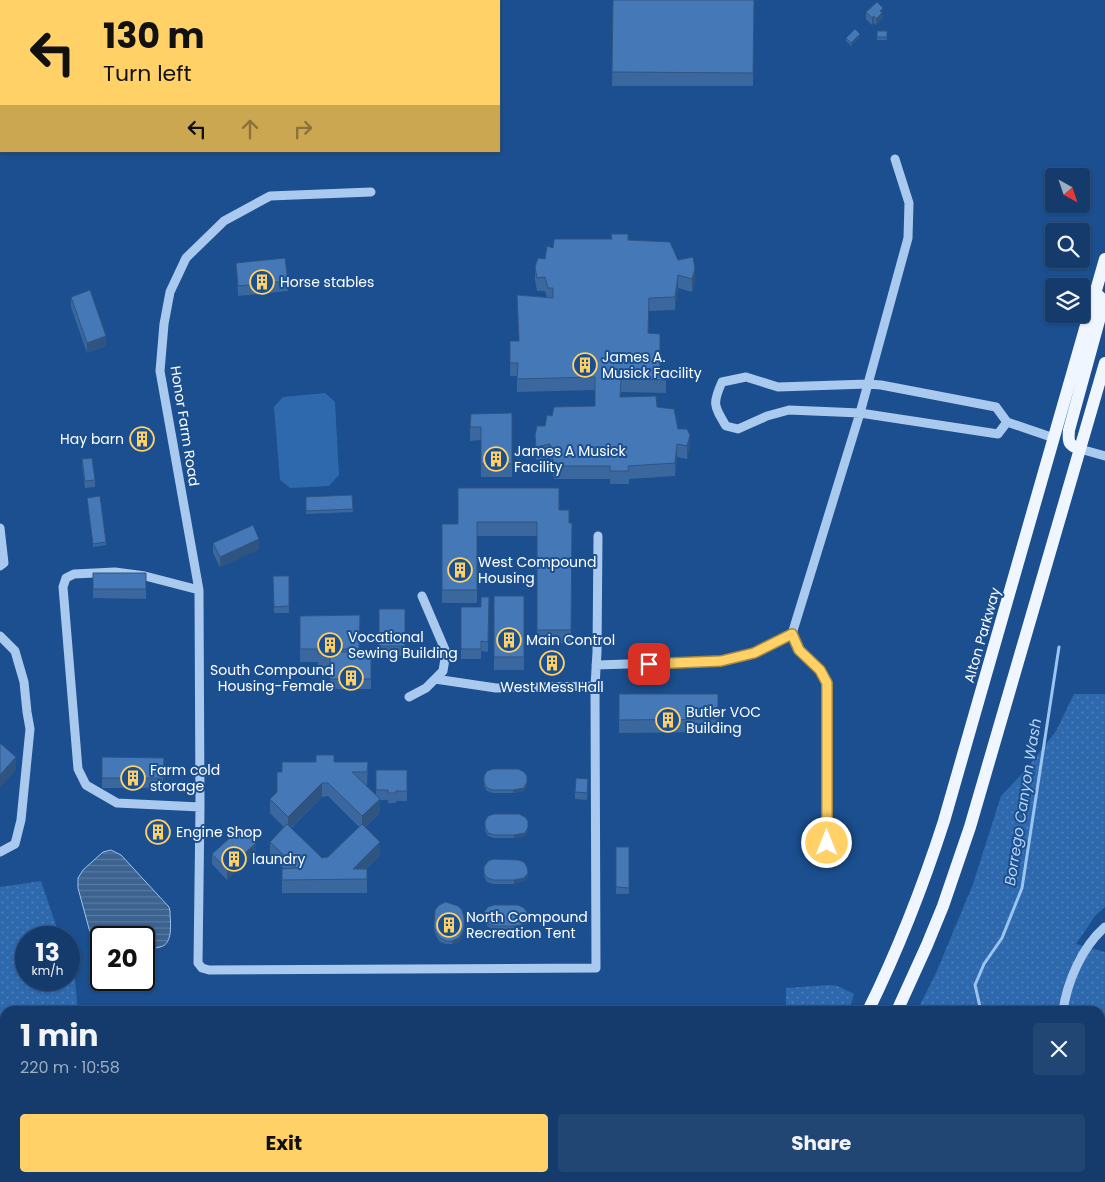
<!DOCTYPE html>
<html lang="en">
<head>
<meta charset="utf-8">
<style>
	body { margin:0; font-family:Poppins,sans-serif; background:#214673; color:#f1f3f6; height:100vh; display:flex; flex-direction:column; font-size:19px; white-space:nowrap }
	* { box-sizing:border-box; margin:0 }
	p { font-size:16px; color:#9dadc1 }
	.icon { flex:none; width:28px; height:28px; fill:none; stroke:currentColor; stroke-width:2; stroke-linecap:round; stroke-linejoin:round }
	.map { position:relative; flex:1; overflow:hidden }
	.side { position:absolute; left:0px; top:1006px; width:1105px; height:176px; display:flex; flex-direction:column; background:#143b6b; border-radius:15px 15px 0 0; box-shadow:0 1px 4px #0004,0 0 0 1px #33557e }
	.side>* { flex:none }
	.hud { position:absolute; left:0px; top:0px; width:500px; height:152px; box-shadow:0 1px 4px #0004,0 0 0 1px #33557e; background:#ffd166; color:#111; overflow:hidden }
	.needle { width:32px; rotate:140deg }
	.buttons { position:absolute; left:1045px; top:168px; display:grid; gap:10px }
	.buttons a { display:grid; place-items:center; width:45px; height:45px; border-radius:5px; background:#143b6b; box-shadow:0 1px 4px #0004,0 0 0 1px #33557e; font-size:25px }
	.speed { position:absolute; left:15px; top:926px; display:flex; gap:10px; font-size:25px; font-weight:700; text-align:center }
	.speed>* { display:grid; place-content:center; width:65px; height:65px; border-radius:50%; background:#143b6b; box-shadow:0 1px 4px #0004,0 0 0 1px #33557e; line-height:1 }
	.speed small { font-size:12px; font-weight:400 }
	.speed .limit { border:2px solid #111; border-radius:8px; background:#fff; color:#111 }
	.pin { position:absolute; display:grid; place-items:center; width:42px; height:42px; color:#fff; margin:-21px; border-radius:10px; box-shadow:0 2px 8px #0006 }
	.me { position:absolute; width:55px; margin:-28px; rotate:0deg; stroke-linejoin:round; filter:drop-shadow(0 0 4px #0008) }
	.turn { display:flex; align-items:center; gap:18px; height:105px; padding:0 20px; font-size:22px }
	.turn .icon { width:65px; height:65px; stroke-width:2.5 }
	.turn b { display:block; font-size:35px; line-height:42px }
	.lanes { display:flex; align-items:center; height:48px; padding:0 20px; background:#0003; justify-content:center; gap:25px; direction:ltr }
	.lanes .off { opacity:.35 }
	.round { display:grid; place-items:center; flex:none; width:52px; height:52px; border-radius:5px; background:#214673 }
	.overview { display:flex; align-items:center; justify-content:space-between; height:85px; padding:0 20px }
	h1 { font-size:30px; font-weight:700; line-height:38px }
	.button { display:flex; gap:10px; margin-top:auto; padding:10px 20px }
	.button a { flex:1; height:58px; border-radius:5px; background:#ffd166; color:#111; font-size:20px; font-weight:700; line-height:58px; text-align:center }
	.button a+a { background:#214673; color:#f1f3f6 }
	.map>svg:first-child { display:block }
	.grass { fill:url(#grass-dots) }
	.park { fill:#2e69ad }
	.water { fill:url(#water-rules); stroke:#9cc4f0 }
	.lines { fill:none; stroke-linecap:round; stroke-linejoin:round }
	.stream { stroke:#9cc4f0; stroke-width:3 }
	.minor { stroke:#a9c9ee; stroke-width:9 }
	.major { stroke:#f0f6ff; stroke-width:12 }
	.wall { fill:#3a679d; fill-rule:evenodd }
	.shaded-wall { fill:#305480 }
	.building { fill:#4478b7; stroke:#305480 }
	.route-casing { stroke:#a68842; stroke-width:12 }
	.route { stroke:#ffd166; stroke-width:9 }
	.labels { text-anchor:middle; stroke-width:4; stroke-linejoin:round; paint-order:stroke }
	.poi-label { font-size:14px; fill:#fff; stroke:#1b4f8f; text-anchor:start }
	.street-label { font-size:14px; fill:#fff; stroke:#1b4f8f }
	.water-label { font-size:15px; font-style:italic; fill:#b5d3f5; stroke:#1b4f8f }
</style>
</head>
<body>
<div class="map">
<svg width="1105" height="1182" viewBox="0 0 1105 1182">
	<defs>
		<pattern id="grass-dots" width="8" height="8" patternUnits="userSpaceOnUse" patternTransform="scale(1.25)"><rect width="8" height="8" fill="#2e69ad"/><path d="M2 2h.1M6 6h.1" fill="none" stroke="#4d80b9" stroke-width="1.8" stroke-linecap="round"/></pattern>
		<pattern id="water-rules" width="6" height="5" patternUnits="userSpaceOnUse" patternTransform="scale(1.25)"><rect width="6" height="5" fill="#3c6290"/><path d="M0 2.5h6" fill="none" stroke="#597aa1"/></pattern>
	</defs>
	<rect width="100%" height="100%" fill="#1b4f8f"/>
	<path class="grass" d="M1074 694H1105V907L1095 916 1076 944 1105 952V1182H829L832 1178H1100V1011H917L936 973 973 884 1001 796 1024 772 1056 731Z
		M41 881 60 937 26 938V980H69V962L75 980 78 1011H5V1178H96L97 1182H0V887Z
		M829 985 838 986 854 994 849 1011H779V1010L786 1009V988Z
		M282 1178H758L756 1182H276Z"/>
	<path class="park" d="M325 393 335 402 339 475 329 486 290 488 280 480 274 407 283 397Z"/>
	<path class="water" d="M111 850 121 855 169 907 170 911C170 922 174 944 160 947 155 949 149 948 144 948V938H101V947L95 943 91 936 78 888V878L83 870 103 852Z"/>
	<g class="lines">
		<path class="stream" d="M981 1011 975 985 984 964 1002 938 1022 888 1059 647
			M1008 1178 1009 1182"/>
		<path class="minor" d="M1007 422 998 434 860 413 789 410 767 416 738 429 726 426C714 406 712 404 722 382L746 377 778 387 868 384 881 385 996 407 1007 422 1054 438
			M1080 449 1105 456
			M0 528 4 563 0 566
			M199 590 145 576 115 572 74 574 66 578 63 587 78 769 86 785 117 803 200 807 198 963 202 968 209 970 596 968 595 686 496 688 435 679
			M792 634 799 650 820 670 827 683V863
			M0 636 15 651 24 682 27 712 30 729 21 820 15 844 0 852
			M596 665 721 661 754 653 792 634 860 413 908 238 909 203 895 159
			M595 686 597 652 598 536
			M409 697 426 688 443 671 446 652 422 596
			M200 807 199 590 160 371 164 324 170 292 186 258 224 221 270 196 371 192
			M1063 1011C1067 982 1082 947 1105 927
			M1100 1143 1105 1156"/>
		<path class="major" d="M1080 449C1068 445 1068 442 1069 430L1103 306 1100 297 1095 293
			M868 1011C898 950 923 886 944 821L1105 259
			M897 1011 927 945 943 906 970 827 1105 363
			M777 1182 779 1178
			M807 1182 809 1178"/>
	</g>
	<path class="wall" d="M613 0H754L753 86H612Z
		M866 12 883 15 882 19 876 25 874 23 872 25 866 19Z
		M877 31H887V40H877Z
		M860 37 851 46 846 41V38Z
		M628 240 678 260 695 282 692 292 678 288 675 310 649 311 648 333 660 371 666 380V393L621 392 620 397 657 407 678 429 690 448 687 459 677 457 675 476 629 479V484H610V479H554L550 458 536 460 535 435 545 426 552 416 595 406V390L517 392V376H510V341H519L517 295 547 298 545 291H537L535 280V267L545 259 553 248Z
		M236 263 288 281V291L238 296Z
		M71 297 106 346 87 353 71 307Z
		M512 413V477H481V440L470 441V427Z
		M145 429 146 446H139L137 433Z
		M82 459 95 480V487L85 488 82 466Z
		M352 495 353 512 306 514V497Z
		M87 498 106 542V545L93 547Z
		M559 510 569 523H572L571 643H537V536H477V603H442V524H458Z
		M213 543 259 549 220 567 213 553Z
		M93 573H146V599L93 598Z
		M273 576H289V613H274Z
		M494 596H524V670H494Z
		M489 597 488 652 481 651V659H461V607H481Z
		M379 609H405V656H379Z
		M360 615 359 651 371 650V689H330V668H318V662H300V616Z
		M547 655H557V668H547Z
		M619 694H718V732L619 733Z
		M102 757 164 758 163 788H102Z
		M334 762H368L367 785H365L376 796V770H407V801H396V803H388V800H380V812L365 827 380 855 366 869H367V893H282V869H284L270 855V842L284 827 270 813V799L277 792 282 772ZM328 796 359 827 328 857 322 858 291 828 322 797Z
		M484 776 527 786 524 791 513 793H493L487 791 484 786Z
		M588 786 587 800 575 799V792Z
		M150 820H166L167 837H156V841H150Z
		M485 821 528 831 525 836 514 838H494L488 836 485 831Z
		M255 841 256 853 227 880 212 864V854Z
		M616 847H629V894H616Z
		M484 867 528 876 524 881 514 884H493L487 882 484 876Z
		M435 910 464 930 462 937 459 942 452 944H446L440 942 436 936 434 930Z
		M484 912 528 922 525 927 514 929H494L488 927 485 922Z"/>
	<path class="shaded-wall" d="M883 8 882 19 876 25V19L880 11Z
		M874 16V23L872 25V18Z
		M860 34V37L851 46V43Z
		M695 269V282L692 292V279Z
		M678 275V288L675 310V297Z
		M106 336V346L87 353V343Z
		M690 435V448L687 459V446Z
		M677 444V457L675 476V463Z
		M259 539V549L220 567V557Z
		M16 757V770L0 788V775Z
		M527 782V786L524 791 513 793V790Z
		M322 783V797L288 830V817Z
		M380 799V812L362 829V816Z
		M528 827V831L525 836 514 838V835Z
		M255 836V844L256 843V853L227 880V870L252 838Z
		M380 842V855L355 879 353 869Z
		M528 873V876L524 881 514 884V880Z
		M528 918V922L525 927 514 929V926Z
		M464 927 462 937 459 942 452 944V941Z"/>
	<path class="building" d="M613 0H754L753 73 612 72Z
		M877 2 883 8 880 11 882 13 876 19 874 16 872 18 866 12Z
		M855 29 860 34 851 43 846 38Z
		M877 31H887V37H877Z
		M611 234H628V240L670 242 678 260 693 257 695 269 692 279 678 275 675 297 649 298 648 333 660 334V371L666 380 621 379 620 397 656 396 657 407 674 409 678 429H687L690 435 687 446 677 444 675 463 628 466 629 471H610V466H554L550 444 536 447 535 435 537 426H545L547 415 552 416 554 407 595 406V377L517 379 518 363H510V341H519L517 295 553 298V288H548L545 277 537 278 535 267 538 258 545 259 547 246 553 248 554 239H612Z
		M285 258 288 281 238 286 236 263Z
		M90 290 106 336 87 343 71 297Z
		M512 413V464H481V427H470L471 414Z
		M145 429 146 442 139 443 137 430Z
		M92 458 95 480 85 481 82 459Z
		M458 488H559V510H569V523H572L571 630H537V522H477V590H442V524H458Z
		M352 495 353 509 306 511V497Z
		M100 496 106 542 93 544 87 498Z
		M253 525 259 539 220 557 213 543Z
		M93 573H146V589H93Z
		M273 576H289V606L274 607Z
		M494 596H524V657H494Z
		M481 597H489L488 642 481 641V649H461V607H481Z
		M379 609H405V646H379Z
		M360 615 359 649H330V654H318V649H300V616Z
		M360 650H371V679H330V652H359Z
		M547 655H557V664H547Z
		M619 694H718V719L619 720Z
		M0 743 16 757 0 775Z
		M316 755H334V762H368L367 772H352L380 799 362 816 328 783H322L288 817 270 799 277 792V772H282V762H316Z
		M102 757 164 758 163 778H102Z
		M493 769H518L524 772 527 776V782L524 788 513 790H493L487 788 484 782V776L487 771Z
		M376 770H407V791H396V793H388V790H376Z
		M576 778 588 779 587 793 575 792Z
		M494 814H519L525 817 528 821V827L525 833 514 835H494L488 833 485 827V821L488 816Z
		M150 820H166L167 830H156V835H150Z
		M287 824 322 858 328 857 362 824 380 842 353 869H367V879L282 880V869L297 868 270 842Z
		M242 827 247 832 249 830 255 836 252 838 256 843 227 870 212 854Z
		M616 847H629V888L616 887Z
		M494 859 518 860 524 862 527 867 528 873 524 878 514 880H493L487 878 484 873V867L488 861Z
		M446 902 458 906 462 910 464 917V927L462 933 459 938 452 941H446L440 938 436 933 434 927 435 910 439 905Z
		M494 905H518L524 908 527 912 528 918 525 924 514 926H494L488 924 485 918 484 912 488 907Z"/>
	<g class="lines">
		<g class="route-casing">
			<path id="route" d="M649 664 721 661 754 653 792 634 799 650 820 670 827 683V843"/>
		</g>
		<use href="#route" class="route"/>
	</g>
	<defs>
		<g id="building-ring" transform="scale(1.25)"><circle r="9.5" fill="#1b4f8f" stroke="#ffd166" stroke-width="1.5"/><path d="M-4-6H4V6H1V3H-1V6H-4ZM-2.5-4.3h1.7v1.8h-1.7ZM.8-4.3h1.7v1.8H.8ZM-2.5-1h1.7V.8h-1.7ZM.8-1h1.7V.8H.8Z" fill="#ffd166"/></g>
	</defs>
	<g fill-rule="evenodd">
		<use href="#building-ring" x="262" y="282"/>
		<use href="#building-ring" x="585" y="365"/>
		<use href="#building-ring" x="142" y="439"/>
		<use href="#building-ring" x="496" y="459"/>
		<use href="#building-ring" x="460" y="570"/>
		<use href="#building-ring" x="509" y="640"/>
		<use href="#building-ring" x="330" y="645"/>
		<use href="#building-ring" x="552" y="663"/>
		<use href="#building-ring" x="351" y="678"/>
		<use href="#building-ring" x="668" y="720"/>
		<use href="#building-ring" x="133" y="778"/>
		<use href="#building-ring" x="158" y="832"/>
		<use href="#building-ring" x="234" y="859"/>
		<use href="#building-ring" x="449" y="925"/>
	</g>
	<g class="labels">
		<g class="poi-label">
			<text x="280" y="287">Horse stables</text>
			<text x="602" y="362">James A.<tspan x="602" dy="16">Musick Facility</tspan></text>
			<text x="124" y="444" text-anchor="end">Hay barn</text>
			<text x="514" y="456">James A Musick<tspan x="514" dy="16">Facility</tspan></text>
			<text x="478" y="567">West Compound<tspan x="478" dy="16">Housing</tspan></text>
			<text x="348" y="642">Vocational<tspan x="348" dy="16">Sewing Building</tspan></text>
			<text x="526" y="645">Main Control</text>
			<text x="334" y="675" text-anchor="end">South Compound<tspan x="334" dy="16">Housing-Female</tspan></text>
			<text x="552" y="692" text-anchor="middle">West Mess Hall</text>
			<text x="686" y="717">Butler VOC<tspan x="686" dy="16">Building</tspan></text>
			<text x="150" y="775">Farm cold<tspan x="150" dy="16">storage</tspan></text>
			<text x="176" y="837">Engine Shop</text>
			<text x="252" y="864">laundry</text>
			<text x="466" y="922">North Compound<tspan x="466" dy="16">Recreation Tent</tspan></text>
		</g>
		<g class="street-label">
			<text transform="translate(185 426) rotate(81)" y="5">Honor Farm Road</text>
			<text transform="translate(982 635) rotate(-74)" y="5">Alton Parkway</text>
		</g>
		<g class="water-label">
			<text transform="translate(1023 802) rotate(-81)" y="5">Borrego Canyon Wash</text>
		</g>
	</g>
</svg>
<div class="buttons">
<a><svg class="needle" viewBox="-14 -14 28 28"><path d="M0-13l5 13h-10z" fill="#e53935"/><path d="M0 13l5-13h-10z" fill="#9dadc1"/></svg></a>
<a><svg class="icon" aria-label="search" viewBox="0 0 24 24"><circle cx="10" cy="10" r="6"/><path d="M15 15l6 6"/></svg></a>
<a><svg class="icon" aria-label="layers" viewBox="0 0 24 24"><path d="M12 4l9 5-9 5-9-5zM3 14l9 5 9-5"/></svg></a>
</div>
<div class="speed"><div>13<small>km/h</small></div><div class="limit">20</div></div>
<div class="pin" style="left:649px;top:664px;background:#d93025"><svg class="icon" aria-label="arrive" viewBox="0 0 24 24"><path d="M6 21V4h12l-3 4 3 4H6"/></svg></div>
<svg class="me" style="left:827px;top:843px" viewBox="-20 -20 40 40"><circle r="17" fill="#ffd166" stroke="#fff" stroke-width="3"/><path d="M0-11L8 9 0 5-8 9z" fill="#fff"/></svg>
<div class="hud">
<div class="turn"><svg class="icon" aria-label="left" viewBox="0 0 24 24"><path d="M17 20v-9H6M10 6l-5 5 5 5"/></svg><div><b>130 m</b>Turn left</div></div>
<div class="lanes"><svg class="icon" aria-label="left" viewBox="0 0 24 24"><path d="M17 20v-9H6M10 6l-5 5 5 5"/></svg><svg class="icon off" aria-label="ahead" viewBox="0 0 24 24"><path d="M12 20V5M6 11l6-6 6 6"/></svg><svg class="icon off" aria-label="right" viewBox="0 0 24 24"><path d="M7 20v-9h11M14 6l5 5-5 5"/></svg></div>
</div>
<section class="side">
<div class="overview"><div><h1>1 min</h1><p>220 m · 10:58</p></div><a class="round"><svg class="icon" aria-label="close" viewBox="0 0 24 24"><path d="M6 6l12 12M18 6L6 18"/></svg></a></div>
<div class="button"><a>Exit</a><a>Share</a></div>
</section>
</div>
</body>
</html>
